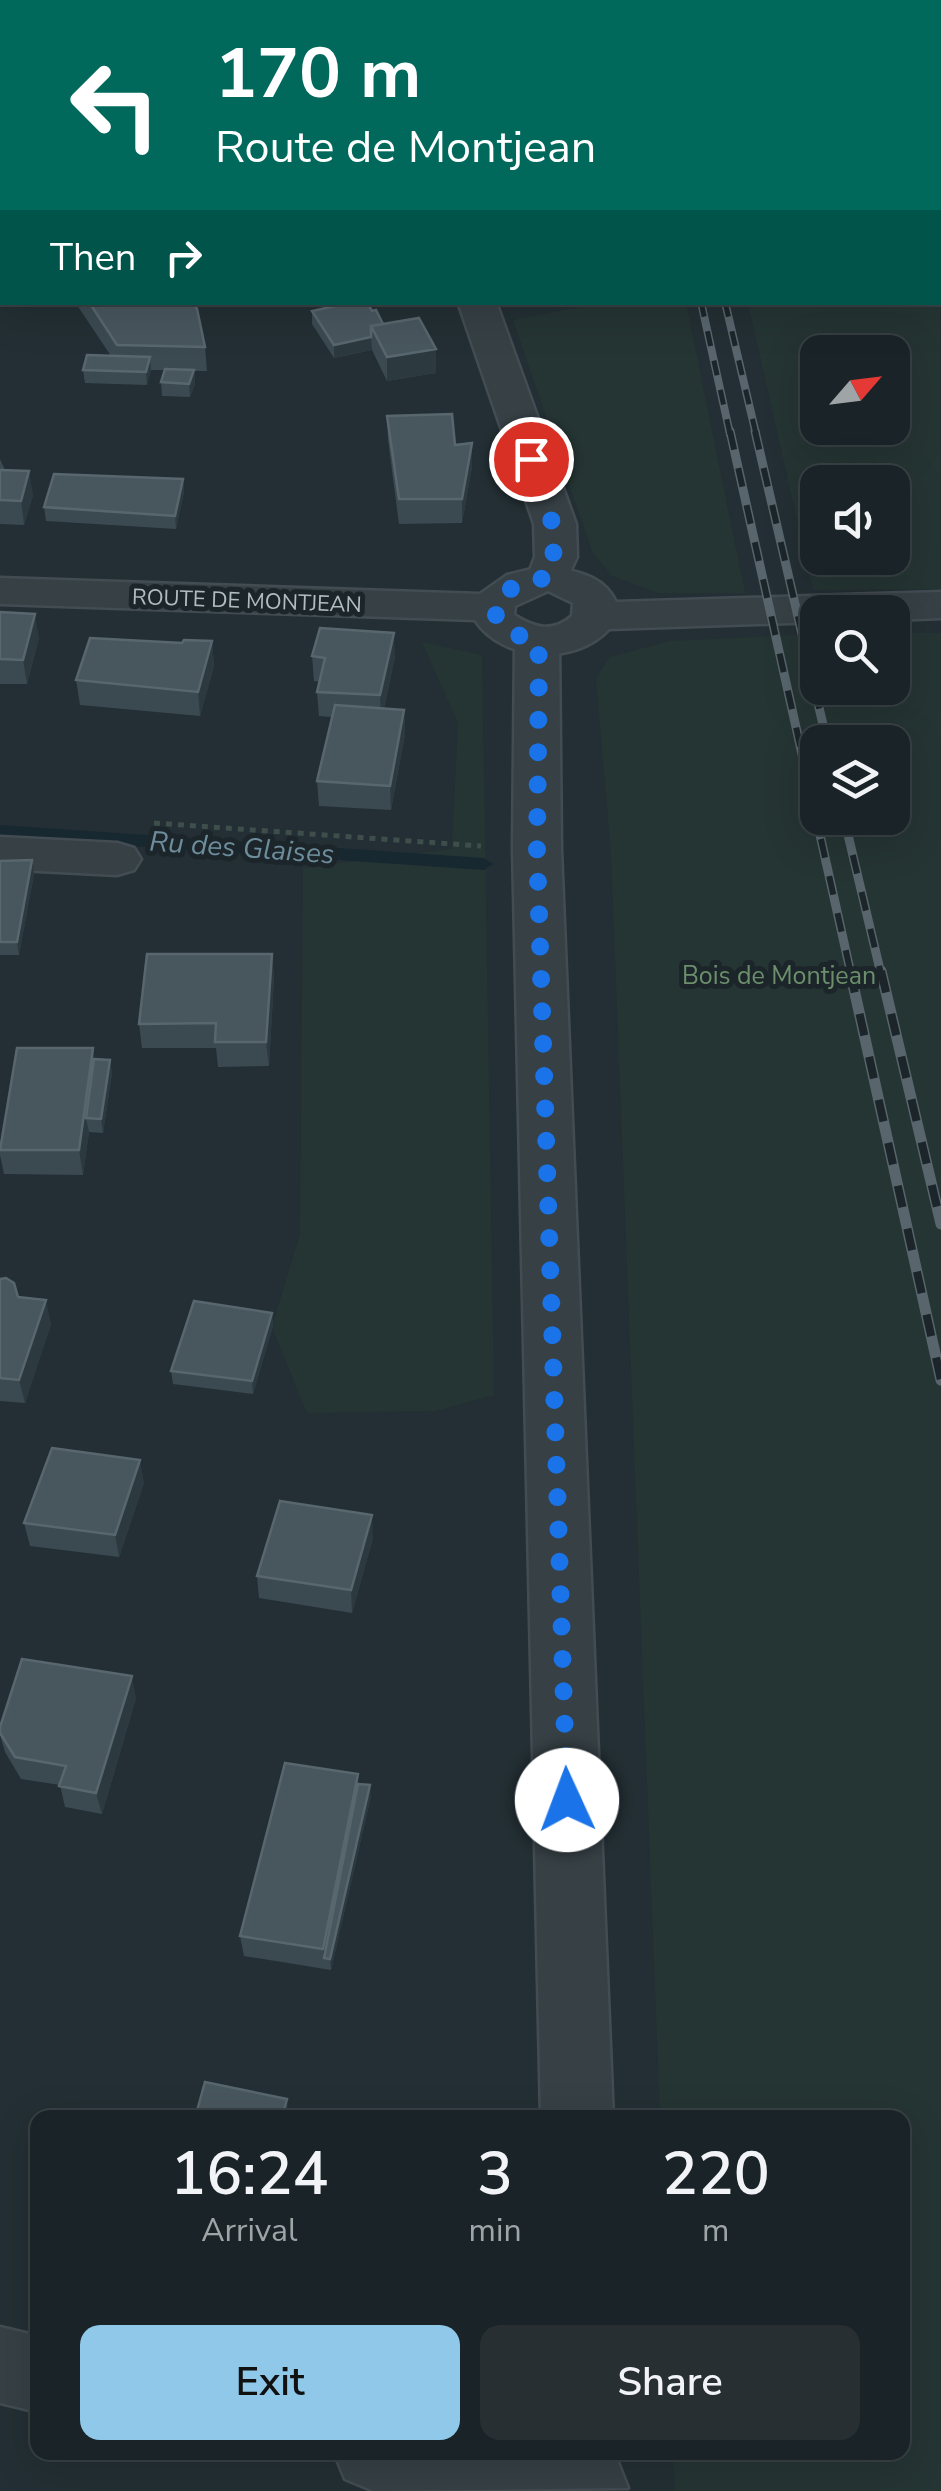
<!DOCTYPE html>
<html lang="en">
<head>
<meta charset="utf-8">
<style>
	body { margin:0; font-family:"Nunito Sans",sans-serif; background:#272f33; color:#f1f3f6; height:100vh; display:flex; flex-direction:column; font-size:38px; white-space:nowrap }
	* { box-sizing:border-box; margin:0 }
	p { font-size:32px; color:#9fa4a7 }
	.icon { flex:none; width:55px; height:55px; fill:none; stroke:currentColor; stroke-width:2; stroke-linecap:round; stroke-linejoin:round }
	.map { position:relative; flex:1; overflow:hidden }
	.panel { position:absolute; left:30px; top:2110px; width:880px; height:350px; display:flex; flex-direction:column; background:#1a2327; border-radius:20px; box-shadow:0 10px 40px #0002,0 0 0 2px #384044 }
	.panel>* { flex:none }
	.top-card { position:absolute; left:0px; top:0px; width:942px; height:305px; box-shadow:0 10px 40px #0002,0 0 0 2px #384044; background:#00695c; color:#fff; overflow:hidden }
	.needle { width:65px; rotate:62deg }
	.tools { position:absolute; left:800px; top:335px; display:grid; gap:20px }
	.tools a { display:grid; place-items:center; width:110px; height:110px; border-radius:20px; background:#1a2327; box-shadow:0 10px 40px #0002,0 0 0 2px #384044; font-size:50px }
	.pin { position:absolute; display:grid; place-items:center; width:85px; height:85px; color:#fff; margin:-42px; border:5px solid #fff; border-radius:50%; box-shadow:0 2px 10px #0007 }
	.me { position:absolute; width:110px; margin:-55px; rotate:358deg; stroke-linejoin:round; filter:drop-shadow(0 0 8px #0008) }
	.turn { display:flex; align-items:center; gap:35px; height:210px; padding:0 50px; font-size:45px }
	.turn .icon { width:130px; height:130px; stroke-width:2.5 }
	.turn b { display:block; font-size:70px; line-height:85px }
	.then { display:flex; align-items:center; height:95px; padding:0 50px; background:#0003; gap:20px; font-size:38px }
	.eta { display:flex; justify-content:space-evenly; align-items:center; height:170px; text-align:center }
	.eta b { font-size:60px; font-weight:600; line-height:70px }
	.cta { display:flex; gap:20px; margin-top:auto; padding:20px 50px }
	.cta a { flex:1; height:115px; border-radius:20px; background:#8fc8e8; color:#111; font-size:40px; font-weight:600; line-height:115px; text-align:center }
	.cta a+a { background:#272f33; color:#f1f3f6 }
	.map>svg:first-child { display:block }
	.green { fill:#253533; fill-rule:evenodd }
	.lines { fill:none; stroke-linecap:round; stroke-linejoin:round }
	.stream { fill:#182830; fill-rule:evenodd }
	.minor-casing { stroke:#424c52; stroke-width:5 }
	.tertiary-casing { stroke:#424c52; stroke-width:5 }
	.path { stroke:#3d4e4b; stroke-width:5; stroke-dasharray:6 6; stroke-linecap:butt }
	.minor { fill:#364045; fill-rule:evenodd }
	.tertiary { fill:#364045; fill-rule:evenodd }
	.rail-far2-casing { stroke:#58656c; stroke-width:8 }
	.rail-far1-casing { stroke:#58656c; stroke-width:9 }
	.rail-casing { stroke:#58656c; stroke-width:11 }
	.rail-far2 { stroke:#1b252a; stroke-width:5; stroke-dasharray:15; stroke-linecap:butt }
	.rail-far1 { stroke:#1b252a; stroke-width:6; stroke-dasharray:19; stroke-linecap:butt }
	.rail { stroke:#1b252a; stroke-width:8; stroke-dasharray:22; stroke-linecap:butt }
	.wall { fill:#3b4a51 }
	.shaded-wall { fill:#2c3a40 }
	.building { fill:#48565d; stroke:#58666d; stroke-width:2.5 }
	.route { stroke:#1a73e8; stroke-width:18; stroke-dasharray:0 32.4 }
	.labels { text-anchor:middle; stroke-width:10; stroke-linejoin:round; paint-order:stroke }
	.far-street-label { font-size:22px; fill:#b1bbc2; stroke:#1b252a }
	.park-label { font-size:25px; fill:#6c8f6b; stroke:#1b252a }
	.water-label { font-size:28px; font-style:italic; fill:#6e8d9c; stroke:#1b252a }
</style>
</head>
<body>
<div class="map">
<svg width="941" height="2491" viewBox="0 0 941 2491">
	<rect width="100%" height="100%" fill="#232f34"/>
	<path class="green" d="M940 204 941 589 813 590 748 303 940 302ZM892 352V428H818V352ZM892 482V558H818V482Z
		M601 303H686L745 593H658L612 576 592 551 513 320Z
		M893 633H941V2491H675L673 2453 902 2452V2118L660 2117 611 853 596 678 610 657 670 641 817 634 818 688H892ZM818 742H892V818H818Z
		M422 642 482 655 494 1395 435 1411 307 1413 272 1327 300 1234 303 868 452 849 458 723Z"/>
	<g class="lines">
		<path class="stream" d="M0 825 484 858 493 864 484 870 0 837Z"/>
		<g class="minor-casing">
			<path id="minor" d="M234 0H267L268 2H236Z
				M2 190V214L0 215V191Z
				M458 302H496L576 524 577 557 563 587 548 591 533 587 527 578 535 557 534 524Z
				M537 628 552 632 559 641 561 849 613 2118H541L513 849 515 641 522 632Z
				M0 837 117 843 134 848 141 859 134 870 117 875 0 869Z
				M0 2327 38 2336V2412L0 2403Z
				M334 2452H597L617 2460 628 2488 374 2491 345 2479Z"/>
		</g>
		<g class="tertiary-casing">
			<path id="tertiary" d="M869 0H901L902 2H870Z
				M940 132H941V154H940Z
				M548 565C575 572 603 574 616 602L941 592V618L892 620V612H818V622L609 629C575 666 503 662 475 620L0 604V578L480 594 507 575ZM548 591 573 603 572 616C552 633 535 628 514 615L515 606Z"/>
		</g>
		<path class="path" d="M154 823 481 846"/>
		<use href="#minor" class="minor"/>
		<use href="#tertiary" class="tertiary"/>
		<g class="rail-far2-casing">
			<path id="rail-far2" d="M701 302 730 434
				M725 302 756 434"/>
		</g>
		<g class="rail-far1-casing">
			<path id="rail-far1" d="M730 431 851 974
				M755 431 827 742
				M844 818 881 974"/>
		</g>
		<g class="rail-casing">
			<path id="rail" d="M850 971 941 1380
				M881 971 941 1224"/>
		</g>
		<use href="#rail-far2" class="rail-far2"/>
		<use href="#rail-far1" class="rail-far1"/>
		<use href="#rail" class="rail"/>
	</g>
	<path class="wall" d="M75 302H193L205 347 207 371H194L195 384 190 397 162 396 161 382 165 370H151L147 385 85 383 83 370 111 356Z
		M312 311 383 324 436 373 387 381 372 350 334 358 312 324Z
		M387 416 455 445 472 443V467L462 523 399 524 388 440Z
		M0 459 5 470 33 495 24 525 0 524Z
		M183 479 184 492 176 529 46 521 44 507Z
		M0 612 39 638 27 684H0Z
		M212 641 214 666 200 716 80 705 76 680 182 643Z
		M312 656 395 657 384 708 404 710 405 734 391 810 319 806 317 781 332 717 319 716 317 692 320 682 314 681Z
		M0 861 34 874 19 955H0Z
		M272 954 274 978 269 1066 218 1067 216 1048H142L139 1024Z
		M93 1048 94 1059 110 1060 112 1073 103 1133 89 1132 83 1175 4 1174 0 1155V1143Z
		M0 1279 18 1297 51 1324 25 1403 0 1401Z
		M272 1313 273 1326 253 1394 173 1384 171 1371Z
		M144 1483 119 1557 30 1546 24 1523Z
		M373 1538 352 1613 259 1598 257 1576Z
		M136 1698 102 1814 65 1807 60 1785 21 1779 5 1752 0 1735V1727Z
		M358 1774V1784L371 1796 331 1970 244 1956 240 1936Z"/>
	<path class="shaded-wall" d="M142 0H187V2H142Z
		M371 337 372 350 334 358V345Z
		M436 349V373L387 381V357Z
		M150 357 151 370 147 385 146 372Z
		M194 370 195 384 190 397 189 384Z
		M472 443V467L462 523V499Z
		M29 471 33 495 24 525 21 501Z
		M183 479 184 492 176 529 175 516Z
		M35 614 39 638 27 684 23 660Z
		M394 633 395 657 381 720 380 695Z
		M212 641 214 666 200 716 198 692Z
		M404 710 405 734 391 810 390 786Z
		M32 860 34 874 19 955 17 942Z
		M272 954 274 978 269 1066 266 1042Z
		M93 1048 97 1073 86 1118 89 1132 83 1175 79 1150Z
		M110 1060 112 1073 103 1133 101 1119Z
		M46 1300 51 1324 25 1403 19 1380Z
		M272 1313 273 1326 253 1394 252 1381Z
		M140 1460 144 1483 119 1557 115 1535Z
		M372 1515 373 1538 352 1613 351 1590Z
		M132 1676 136 1698 102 1814 96 1793Z
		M358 1774 359 1795 324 1958 323 1949Z
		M370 1785 371 1796 331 1970 330 1959Z
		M287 2099 289 2118H282Z"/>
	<path class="building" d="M89 302H193L197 309 205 347 117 345Z
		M353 302H367L372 311 376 310 383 324 371 326V337L334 345 312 311Z
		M419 318 436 349 387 357 371 326Z
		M87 355 150 357 146 372 83 370Z
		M165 369 194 370 189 384 161 382Z
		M452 414 455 445 472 443 462 499H399L387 416Z
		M0 470 29 471 21 501 0 500Z
		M54 474 183 479 175 516 44 507Z
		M0 612 35 614 23 660 0 659Z
		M320 628 394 633 380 695 317 692 325 658 312 656Z
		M90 638 182 643 184 640 212 641 198 692 76 680Z
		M335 705 404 710 390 786 317 781Z
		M32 860 17 942H0V861Z
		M147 954H272L266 1042H215L216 1023 139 1024Z
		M17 1048H93L79 1150H0Z
		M94 1059 110 1060 101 1119 86 1118Z
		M6 1278 14 1283 18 1297 46 1300 19 1380 0 1378V1279Z
		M194 1301 272 1313 252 1381 171 1371Z
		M52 1448 140 1460 115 1535 24 1523Z
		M280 1501 372 1515 351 1590 257 1576Z
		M22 1659 132 1676 96 1793 59 1786 66 1766 15 1757 0 1733V1727Z
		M285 1763 358 1774 323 1949 240 1936Z
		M358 1784 370 1785 330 1959 324 1958Z
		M205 2082 287 2099 282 2118H195Z"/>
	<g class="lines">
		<path class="route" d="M531 459C546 500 563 535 548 578 490 583 471 626 537 641L539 658 537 849 567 1800"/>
	</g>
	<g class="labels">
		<g class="far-street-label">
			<text transform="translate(247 600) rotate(2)" y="8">ROUTE DE MONTJEAN</text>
		</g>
		<g class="park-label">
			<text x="779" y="984">Bois de Montjean</text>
		</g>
		<g class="water-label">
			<text transform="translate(242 847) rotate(4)" y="10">Ru des Glaises</text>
		</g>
	</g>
</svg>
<div class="tools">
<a><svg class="needle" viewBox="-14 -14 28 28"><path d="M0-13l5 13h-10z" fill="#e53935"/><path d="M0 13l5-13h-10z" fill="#9fa4a7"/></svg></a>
<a><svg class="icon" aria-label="sound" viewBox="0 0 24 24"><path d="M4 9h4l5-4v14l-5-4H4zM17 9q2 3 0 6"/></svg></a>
<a><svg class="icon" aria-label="search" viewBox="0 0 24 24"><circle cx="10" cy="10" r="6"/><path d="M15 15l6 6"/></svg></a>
<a><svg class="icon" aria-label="layers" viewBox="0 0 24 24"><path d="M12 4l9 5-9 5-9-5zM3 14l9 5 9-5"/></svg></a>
</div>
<div class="pin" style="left:531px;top:459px;background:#d93025"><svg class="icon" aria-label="arrive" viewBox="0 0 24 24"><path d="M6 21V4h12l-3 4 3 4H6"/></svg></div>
<svg class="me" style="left:567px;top:1800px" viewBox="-20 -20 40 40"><circle r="19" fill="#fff"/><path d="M0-13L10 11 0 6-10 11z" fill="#1a73e8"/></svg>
<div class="top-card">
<div class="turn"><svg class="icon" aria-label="left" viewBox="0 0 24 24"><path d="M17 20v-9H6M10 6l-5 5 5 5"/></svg><div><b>170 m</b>Route de Montjean</div></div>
<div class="then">Then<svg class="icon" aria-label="right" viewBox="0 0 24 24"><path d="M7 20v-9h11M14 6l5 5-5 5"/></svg></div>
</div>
<section class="panel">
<div class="eta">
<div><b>16:24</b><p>Arrival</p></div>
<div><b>3</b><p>min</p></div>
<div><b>220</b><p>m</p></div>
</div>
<div class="cta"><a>Exit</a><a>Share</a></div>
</section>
</div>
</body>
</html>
